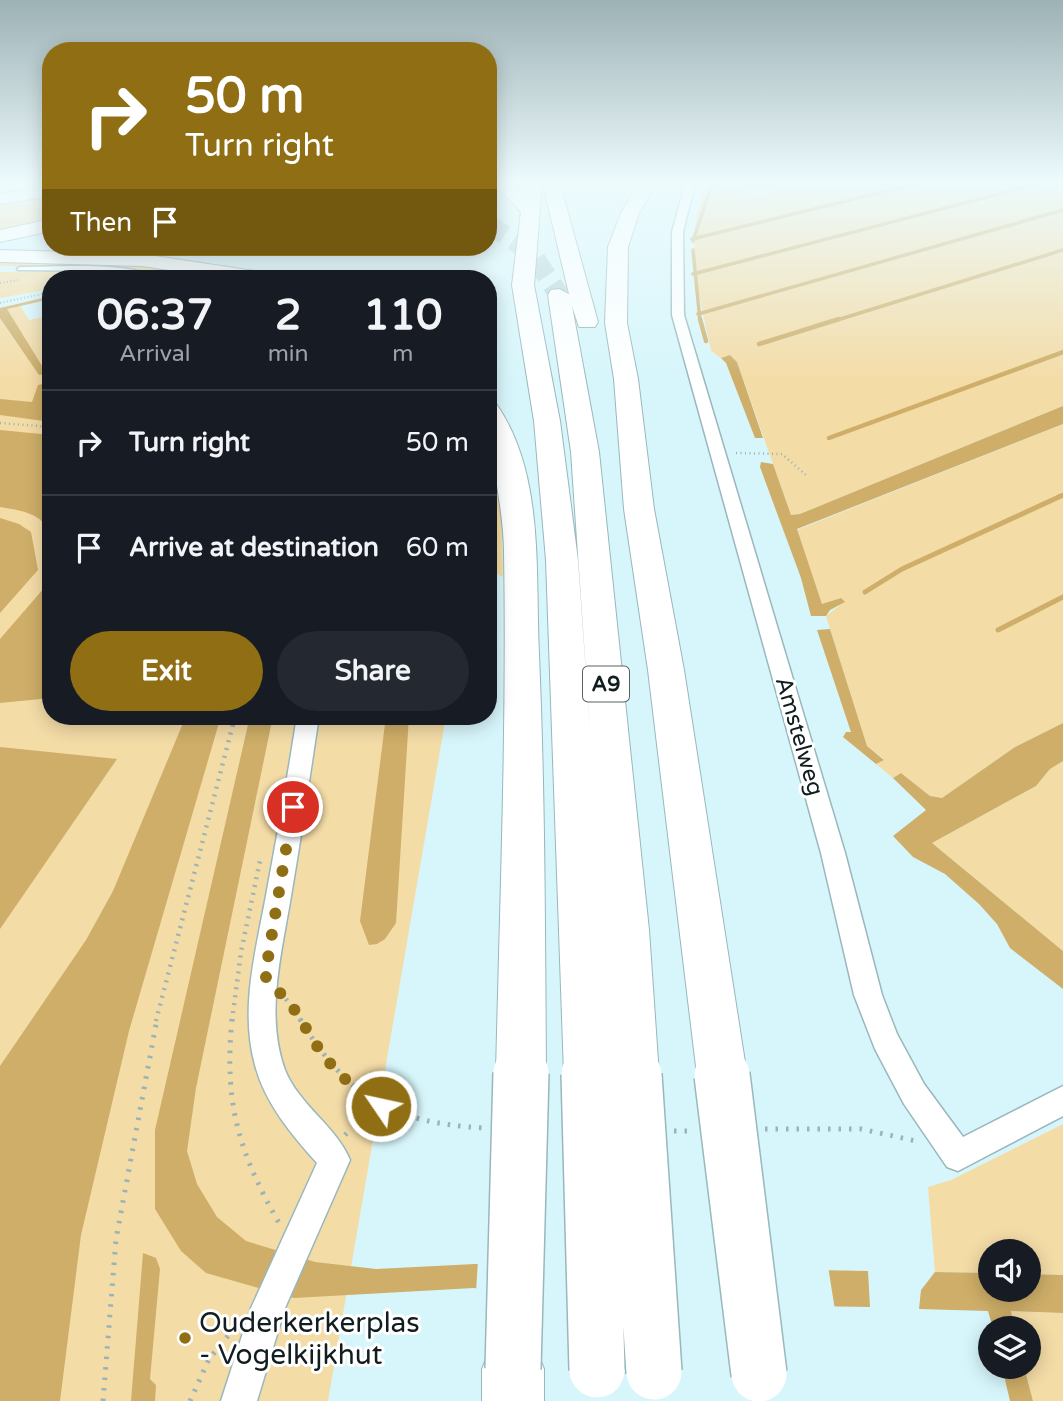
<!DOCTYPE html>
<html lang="en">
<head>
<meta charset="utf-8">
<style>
	body { margin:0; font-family:"Varela Round",sans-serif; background:#242831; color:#f1f3f6; height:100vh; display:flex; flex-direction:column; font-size:26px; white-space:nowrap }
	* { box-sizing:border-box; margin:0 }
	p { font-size:23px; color:#9ea1a6 }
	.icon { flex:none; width:38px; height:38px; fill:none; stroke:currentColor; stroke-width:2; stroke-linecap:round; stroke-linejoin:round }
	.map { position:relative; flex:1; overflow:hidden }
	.panel { position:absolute; left:42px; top:270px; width:455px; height:455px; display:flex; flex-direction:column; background:#171b24; border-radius:28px; box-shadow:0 4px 18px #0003 }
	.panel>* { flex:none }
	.guide { position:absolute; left:42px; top:42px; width:455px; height:214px; border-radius:28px; box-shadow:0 4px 18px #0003; background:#906e14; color:#fff; overflow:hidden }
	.buttons { position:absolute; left:978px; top:1239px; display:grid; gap:14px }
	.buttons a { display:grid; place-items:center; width:63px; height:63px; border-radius:50%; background:#171b24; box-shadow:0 4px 18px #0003; font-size:35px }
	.pin { position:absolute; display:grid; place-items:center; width:60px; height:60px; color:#fff; margin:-30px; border:4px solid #fff; border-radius:50%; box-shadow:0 2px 7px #0007 }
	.me { position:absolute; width:77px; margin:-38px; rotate:304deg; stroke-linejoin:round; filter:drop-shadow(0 0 5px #0008) }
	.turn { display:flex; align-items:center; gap:24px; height:147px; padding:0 28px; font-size:32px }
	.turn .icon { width:91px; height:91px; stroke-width:2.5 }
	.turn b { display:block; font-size:49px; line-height:60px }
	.then { display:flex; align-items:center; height:66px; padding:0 28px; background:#0003; gap:14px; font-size:26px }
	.eta { display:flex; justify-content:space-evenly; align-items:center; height:119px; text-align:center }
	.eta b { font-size:42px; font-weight:700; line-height:49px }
	.primary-button { display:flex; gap:14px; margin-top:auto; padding:14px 28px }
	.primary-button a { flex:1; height:80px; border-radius:42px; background:#906e14; color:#fff; font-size:28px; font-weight:700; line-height:80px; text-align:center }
	.primary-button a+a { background:#242831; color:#f1f3f6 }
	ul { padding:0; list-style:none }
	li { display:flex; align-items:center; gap:21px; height:105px; padding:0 28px; border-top:2px solid #363941 }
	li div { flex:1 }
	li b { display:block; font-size:26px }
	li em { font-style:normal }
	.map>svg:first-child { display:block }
	.green { fill:#f4dca7 }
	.water { fill:#ceae68 }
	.pier { fill:#d7f6fb }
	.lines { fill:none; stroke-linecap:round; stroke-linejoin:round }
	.stream-far2 { stroke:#ceae68; stroke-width:3.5 }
	.stream-far1 { stroke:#ceae68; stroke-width:4.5 }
	.stream { stroke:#ceae68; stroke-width:5 }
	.highway-tunnel { stroke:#b9d5da; stroke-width:20; stroke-dasharray:20 10; stroke-linecap:butt }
	.lane-casing { stroke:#99b7bc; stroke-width:3 }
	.street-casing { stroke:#99b7bc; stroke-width:3 }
	.highway-casing { stroke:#99b7bc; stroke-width:2 }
	.path-far4 { stroke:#9ab3b7; stroke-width:2; stroke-dasharray:1 2.5; stroke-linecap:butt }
	.path-far3 { stroke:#9ab3b7; stroke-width:2.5; stroke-dasharray:1 3.5; stroke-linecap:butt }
	.path-far2 { stroke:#9ab3b7; stroke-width:3.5; stroke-dasharray:2 4.5; stroke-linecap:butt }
	.path-far1 { stroke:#9ab3b7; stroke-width:4.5; stroke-dasharray:2 6; stroke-linecap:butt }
	.path { stroke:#9ab3b7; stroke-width:5; stroke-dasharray:2.5 8; stroke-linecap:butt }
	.lane { fill:#fff; fill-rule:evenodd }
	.street { fill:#fff; fill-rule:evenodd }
	.highway { fill:#fff; fill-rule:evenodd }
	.highway-bridge-casing { stroke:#99b7bc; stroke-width:58; stroke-linecap:butt }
	.highway-bridge { stroke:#fff; stroke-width:55 }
	.route { stroke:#906e14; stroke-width:12; stroke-dasharray:0 21.6 }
	.poi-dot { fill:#906e14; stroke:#fff; stroke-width:2.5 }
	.labels { text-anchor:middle; stroke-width:6; stroke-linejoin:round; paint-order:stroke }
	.shield { fill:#fff; stroke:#586162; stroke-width:2 }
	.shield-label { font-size:21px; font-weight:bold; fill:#111d1f }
	.street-label { font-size:23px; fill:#111d1f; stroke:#fff }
	.near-poi-label { font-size:28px; fill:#111d1f; stroke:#fff; text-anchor:start }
</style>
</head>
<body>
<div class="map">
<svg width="1063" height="1401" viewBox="0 0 1063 1401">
	<rect width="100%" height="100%" fill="#d7f6fb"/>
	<path class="green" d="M708 184H792L751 193 752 189 743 214 750 196 802 184H1063V406L800 514 791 515 737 362 730 355 721 358 711 351C700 297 681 235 708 184Z
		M51 185V222L0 234V193Z
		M55 259 200 271 239 278H165L131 270 0 266V260Z
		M84 271 122 274 132 278H51V289L0 298V272Z
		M19 304 29 320 51 315V716H446L328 1401H0V308Z
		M1063 424V723L1015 747 942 798 930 796 901 773 893 778 876 764 884 759 867 746 826 616 844 602 840 598 822 605 797 530Z
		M488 439C502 484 502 530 503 577L488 569Z
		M1063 761V951L932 843 1036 786 1050 769Z
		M1063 1124V1275L1029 1274V1251H990V1273L935 1272 928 1187 951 1180Z
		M1011 1311 1063 1313V1401H1033L1024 1367H1029V1328H1015Z"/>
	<path class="water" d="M51 296V299L7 309 47 374 39 375 0 318V308Z
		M730 355 737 362 763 438H755L726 363 721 358Z
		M47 383 51 385V422L0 415V399L32 402 38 385Z
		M1063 406V424L797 529 822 604 841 598 845 602 830 610 826 616H811L801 578 760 467 761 462 773 464 791 515 800 514Z
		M0 430 51 435V537C44 513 23 511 0 507Z
		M0 518 19 524 31 532 38 570 0 613Z
		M51 580V698L0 703V639Z
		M830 629 867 746 884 760 876 764 843 737 846 732H851L817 630Z
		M186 716H221L129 1031 81 1235 60 1401H0V1066L86 940 113 891Z
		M250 716H273L196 1088 187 1151 197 1184 217 1217 246 1241 315 1262 376 1269 475 1264 868 1271 870 1307 543 1302 474 1288 294 1298 206 1273 181 1251 155 1209V1130Z
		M386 716H409L396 923 385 939 377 944 369 945 360 921Z
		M1063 723V761L1050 769 1036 786 932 843 1063 951V989L1010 948 997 924 979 904 945 874 913 857 893 836 926 810 893 778 901 773 930 796 942 798 1015 747Z
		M0 747 117 759 0 929Z
		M143 1253 156 1258 160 1269 150 1379 156 1385 155 1401H131Z
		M935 1272 990 1273V1290H1029V1274L1063 1275V1313L1011 1311 1015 1328H993L988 1311 919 1309 921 1290Z
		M1002 1367H1024L1033 1401H1010Z"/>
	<path class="pier" d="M478 1260 828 1266 835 1310 542 1305 476 1292Z"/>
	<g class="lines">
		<path class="stream-far2" d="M692 239 915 184
			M693 241 712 184
			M693 250 700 321
			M693 274 1037 184
			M698 314 1063 210
			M834 321 1063 250"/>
		<path class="stream-far1" d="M700 319 706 341
			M759 344 839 319
			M829 438 1063 352
			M1058 497 1063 495"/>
		<path class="stream" d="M865 592 902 569 1061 496
			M998 630 1063 597"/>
		<path class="highway-tunnel" d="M488 224 531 252 559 295"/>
		<g class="lane-casing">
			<path id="lane" d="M20 267C60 267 124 261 160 278H151L107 271 18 270 17 269Z"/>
		</g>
		<g class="street-casing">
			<path id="street" d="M685 184H695L683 232 684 315 845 853 882 995 897 1034 924 1084 963 1137 1063 1086V1116L958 1171 947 1167 904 1104 875 1049 854 995 821 853 672 315V232Z
				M297 716H319C310 774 302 832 292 890 283 948 264 1013 285 1070 299 1105 336 1126 350 1160L285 1308 257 1401H221L251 1308 317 1163C291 1134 265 1103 255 1065 239 1007 257 947 267 890 278 832 288 774 297 716Z"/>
		</g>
		<g class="highway-casing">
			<path id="highway" d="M494 184H513L523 194 525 184H542L534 285 560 421 578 560 591 745 571 452 548 295 551 290 559 289 569 294 543 184H560L598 322 595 327H579L572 306 599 452 649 930 659 1075 652 1092 634 1099 616 1092 611 1081 607 1091 589 1098 571 1091 564 1074 546 560 534 421 512 285 521 212Z
				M639 184H656L639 213 628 247 627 323 638 379 654 509 684 670 747 1075 740 1092 722 1099 704 1092 697 1075 648 670 624 509 614 379 605 323 608 247 621 213Z
				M51 186V196L0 204V194Z
				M51 219V231L0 242V230Z
				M275 247H371L368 251 361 253H285L278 251Z
				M0 250 142 254 261 272 268 274 271 278H222L142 266 0 262Z
				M488 403 497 405C545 475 535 573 539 654 545 793 545 933 546 1073L539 1090 521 1097 503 1090 496 1073C500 899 507 725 504 551 503 500 488 453 488 403Z
				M513 1338 535 1347 544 1369V1401H482V1369L491 1347Z"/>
		</g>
		<path class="path-far4" d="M0 283 19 280
			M0 303 51 292"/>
		<path class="path-far3" d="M0 423 51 427
			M736 453 782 454 807 476"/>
		<path class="path-far2" d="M233 726 235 716"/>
		<path class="path-far1" d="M286 999 301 1021
			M156 1021 233 724
			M232 1021 241 952 261 856"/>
		<path class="path" d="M232 1019C224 1102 238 1151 279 1223
			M300 1019C347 1097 393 1123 484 1128
			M765 1129H861L916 1141
			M674 1131H691
			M345 1135 361 1119 381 1106
			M103 1401 116 1239 157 1019
			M190 1401 209 1359 232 1331"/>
		<use href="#lane" class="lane"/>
		<use href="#street" class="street"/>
		<use href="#highway" class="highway"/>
		<g class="highway-bridge-casing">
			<path id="highway-bridge" d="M589 1074 597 1370
				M634 1075 654 1372
				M722 1075 759 1374
				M513 1369 521 1073"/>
		</g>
		<use href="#highway-bridge" class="highway-bridge"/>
	</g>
	<linearGradient id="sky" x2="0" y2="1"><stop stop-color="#9db2b5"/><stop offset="0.48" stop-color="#edfbfd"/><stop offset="1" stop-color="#edfbfd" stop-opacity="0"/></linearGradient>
	<rect width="1063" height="380" fill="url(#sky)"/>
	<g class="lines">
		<path class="route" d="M293 807 265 976 294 1009 322 1054 341 1076 381 1106"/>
	</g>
	<circle class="poi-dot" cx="185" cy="1338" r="7"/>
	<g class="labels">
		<rect class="shield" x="583" y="666.5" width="46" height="35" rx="5"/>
		<g class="shield-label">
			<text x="606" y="691">A9</text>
		</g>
		<g class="street-label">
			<text transform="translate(800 736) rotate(74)" y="8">Amstelweg</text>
		</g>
		<g class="near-poi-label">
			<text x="199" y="1332">Ouderkerkerplas<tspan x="199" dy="32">- Vogelkijkhut</tspan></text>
		</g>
	</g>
</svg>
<div class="buttons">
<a><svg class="icon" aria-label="sound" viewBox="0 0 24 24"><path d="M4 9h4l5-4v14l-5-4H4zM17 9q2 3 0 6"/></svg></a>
<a><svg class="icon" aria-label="layers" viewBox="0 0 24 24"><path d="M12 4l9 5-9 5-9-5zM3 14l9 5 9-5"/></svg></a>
</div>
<div class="pin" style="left:293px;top:807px;background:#d93025"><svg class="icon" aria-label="arrive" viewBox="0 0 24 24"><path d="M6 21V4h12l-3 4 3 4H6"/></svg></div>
<svg class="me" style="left:381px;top:1106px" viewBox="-20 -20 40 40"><circle r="17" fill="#906e14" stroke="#fff" stroke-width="3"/><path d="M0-11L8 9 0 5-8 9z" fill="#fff"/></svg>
<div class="guide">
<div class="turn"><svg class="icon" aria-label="right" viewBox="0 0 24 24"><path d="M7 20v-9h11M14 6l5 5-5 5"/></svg><div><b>50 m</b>Turn right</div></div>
<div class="then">Then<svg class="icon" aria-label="arrive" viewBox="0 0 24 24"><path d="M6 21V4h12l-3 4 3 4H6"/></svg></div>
</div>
<section class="panel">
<div class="eta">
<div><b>06:37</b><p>Arrival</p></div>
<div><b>2</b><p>min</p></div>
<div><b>110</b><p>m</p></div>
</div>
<ul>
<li><svg class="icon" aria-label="right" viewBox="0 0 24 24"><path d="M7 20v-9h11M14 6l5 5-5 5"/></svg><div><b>Turn right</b></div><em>50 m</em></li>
<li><svg class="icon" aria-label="arrive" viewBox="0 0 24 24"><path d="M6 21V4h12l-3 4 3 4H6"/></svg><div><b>Arrive at destination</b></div><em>60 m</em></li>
</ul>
<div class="primary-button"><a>Exit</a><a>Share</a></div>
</section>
</div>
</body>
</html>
